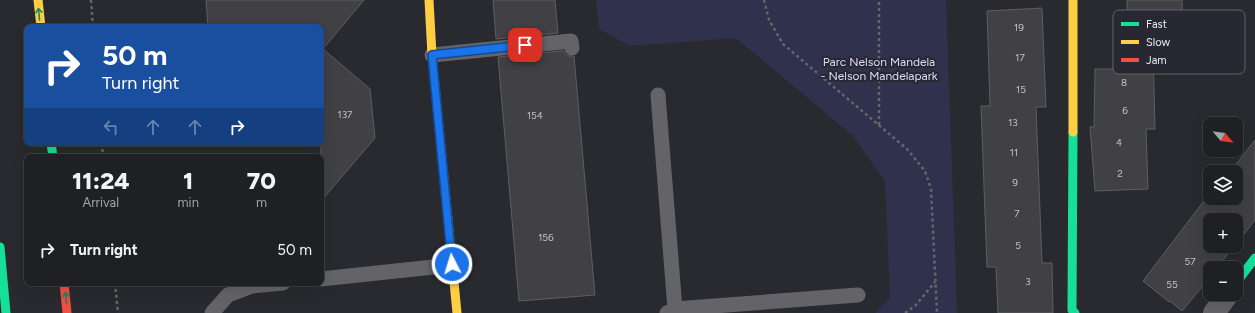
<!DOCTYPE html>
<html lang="en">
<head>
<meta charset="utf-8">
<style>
	body { margin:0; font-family:Figtree,sans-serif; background:#2c2d30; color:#f1f3f6; height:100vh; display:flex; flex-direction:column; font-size:15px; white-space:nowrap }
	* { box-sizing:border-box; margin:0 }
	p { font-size:13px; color:#a1a3a6 }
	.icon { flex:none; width:22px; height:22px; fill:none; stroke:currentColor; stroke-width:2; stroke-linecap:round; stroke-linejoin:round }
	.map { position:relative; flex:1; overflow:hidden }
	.side { position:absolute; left:24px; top:154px; width:300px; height:132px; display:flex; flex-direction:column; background:#1f2023; border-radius:8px; box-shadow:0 4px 16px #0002,0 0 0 1px #3c3e41 }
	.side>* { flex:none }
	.hud { position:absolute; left:24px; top:24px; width:300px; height:122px; border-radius:8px; box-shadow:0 4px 16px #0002,0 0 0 1px #3c3e41; background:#1a4fa0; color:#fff; overflow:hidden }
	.needle { width:26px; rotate:119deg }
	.tools { position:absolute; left:1203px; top:117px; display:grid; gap:8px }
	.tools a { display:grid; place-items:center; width:40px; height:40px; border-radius:8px; background:#1f2023; box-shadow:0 4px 16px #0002,0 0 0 1px #3c3e41; font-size:20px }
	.pin { position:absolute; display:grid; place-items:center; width:34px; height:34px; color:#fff; margin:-17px; border-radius:8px; box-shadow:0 2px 6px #0006 }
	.me { position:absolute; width:44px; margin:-22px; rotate:355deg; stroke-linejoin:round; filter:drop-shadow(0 0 3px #0008) }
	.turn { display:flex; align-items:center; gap:14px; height:84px; padding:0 12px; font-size:18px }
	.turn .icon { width:52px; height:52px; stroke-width:2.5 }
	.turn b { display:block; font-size:28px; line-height:34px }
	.lanes { display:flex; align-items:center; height:38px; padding:0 12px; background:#0003; justify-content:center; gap:20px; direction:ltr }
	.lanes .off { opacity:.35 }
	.eta { display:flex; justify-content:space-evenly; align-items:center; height:68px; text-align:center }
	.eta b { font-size:24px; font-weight:800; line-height:28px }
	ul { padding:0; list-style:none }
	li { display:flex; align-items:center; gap:12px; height:56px; padding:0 12px }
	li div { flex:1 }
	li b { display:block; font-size:15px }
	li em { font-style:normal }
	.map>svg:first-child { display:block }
	.green { fill:#30314c }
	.building { fill:#414145; stroke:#5d5e62 }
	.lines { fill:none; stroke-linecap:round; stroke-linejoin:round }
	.path { stroke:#656669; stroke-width:2.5; stroke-dasharray:3 3; stroke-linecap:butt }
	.lane { stroke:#646468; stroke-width:15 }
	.street { stroke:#646468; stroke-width:22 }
	.fast { stroke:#16e098; stroke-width:9 }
	.slow { stroke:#ffcf43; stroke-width:9 }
	.jam { stroke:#f24e42; stroke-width:9 }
	.oneway { stroke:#1e8464 }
	.route-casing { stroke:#114b97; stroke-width:10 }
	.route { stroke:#1a73e8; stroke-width:7 }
	.labels { text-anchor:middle; stroke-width:4; stroke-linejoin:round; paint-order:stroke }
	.number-label { font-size:10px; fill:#c1c1c7 }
	.park-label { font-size:12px; fill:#dcdefc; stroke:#272831 }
	.key { fill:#272831; stroke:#62636b; stroke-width:1 }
	.key-label { font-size:11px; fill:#ececf2 }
</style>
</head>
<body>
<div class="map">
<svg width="1255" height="313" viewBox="0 0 1255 313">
	<rect width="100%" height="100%" fill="#292a2f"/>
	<path class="green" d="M596 0H946L957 313H875L890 298 885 182 854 137 736 38 630 46 599 29Z"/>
	<path class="building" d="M206 0H364L323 49 370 89 375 138 321 201V27H208Z
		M493 0H555L558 33 496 39Z
		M1127 0H1182L1183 49H1153L1155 129H1146L1148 189 1095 191 1090 127H1094L1095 69H1129Z
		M1042 8 1046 107H1036L1042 263H1052L1053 313H998L996 267H987L981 106H990L987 11Z
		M560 51H564L565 54 569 56H574L595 295 519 301 498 57Z
		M1255 140V220L1236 244V220H1210V246H1234L1217 268H1210V277L1182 311 1170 301 1169 302 1143 281 1210 193V198H1236V172H1230Z"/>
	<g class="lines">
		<path class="path" d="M91 0 93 27
			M764 0 769 20 783 44 907 149 925 171 931 189 937 313
			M879 125V0
			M102 143 103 157
			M115 283 118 313
			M905 313 915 306 935 282"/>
		<path class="lane" d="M432 55 571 41 572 48
			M658 95 675 309
			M321 279 452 265
			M212 313 228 295 252 286 283 283
			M667 313 675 309 858 295"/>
		<path class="street" d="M1214 313 1228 294"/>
		<path class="fast" d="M1073 132 1072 310 1075 313
			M51 143 53 157
			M0 247 6 313
			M1236 283 1255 258"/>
		<path class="slow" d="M38 0 41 27
			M429 0 432 55 457 313
			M1073 132V0"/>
		<path class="jam" d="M64 283 67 313"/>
	</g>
	<defs><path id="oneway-shaft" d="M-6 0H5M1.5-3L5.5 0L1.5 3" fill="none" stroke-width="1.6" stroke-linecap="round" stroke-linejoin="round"/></defs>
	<g class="oneway">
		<use href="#oneway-shaft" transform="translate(39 14) rotate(-95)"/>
		<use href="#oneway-shaft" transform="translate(66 298) rotate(-95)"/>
	</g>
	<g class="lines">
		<g class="route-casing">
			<path id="route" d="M452 264 432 55 525 45"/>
		</g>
		<use href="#route" class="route"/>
	</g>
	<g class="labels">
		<g class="number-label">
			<text x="1019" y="31">19</text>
			<text x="1020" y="61">17</text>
			<text x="1124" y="86">8</text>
			<text x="1021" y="93">15</text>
			<text x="1125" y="114">6</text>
			<text x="345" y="118">137</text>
			<text x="535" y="119">154</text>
			<text x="1013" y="126">13</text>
			<text x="1119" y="146">4</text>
			<text x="1014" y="156">11</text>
			<text x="1120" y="177">2</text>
			<text x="1015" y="186">9</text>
			<text x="1017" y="217">7</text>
			<text x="546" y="241">156</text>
			<text x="1018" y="249">5</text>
			<text x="1190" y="265">57</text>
			<text x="1028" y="285">3</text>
			<text x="1172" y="288">55</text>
		</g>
		<g class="park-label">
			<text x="879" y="66">Parc Nelson Mandela<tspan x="879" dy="14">- Nelson Mandelapark</tspan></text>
		</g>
	</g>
	<rect x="1113" y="10" width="132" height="64" rx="6" class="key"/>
	<rect x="1121" y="22" width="18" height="4" fill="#16e098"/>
	<rect x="1121" y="40" width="18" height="4" fill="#ffcf43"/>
	<rect x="1121" y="58" width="18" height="4" fill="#f24e42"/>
	<g class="key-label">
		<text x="1146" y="28">Fast</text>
		<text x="1146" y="46">Slow</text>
		<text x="1146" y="64">Jam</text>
	</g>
</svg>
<div class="tools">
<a><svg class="needle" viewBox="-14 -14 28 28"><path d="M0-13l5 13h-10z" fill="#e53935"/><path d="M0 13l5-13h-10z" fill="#a1a3a6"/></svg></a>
<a><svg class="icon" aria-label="layers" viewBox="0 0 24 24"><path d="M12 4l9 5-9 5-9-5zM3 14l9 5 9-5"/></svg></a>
<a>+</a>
<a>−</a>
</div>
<div class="pin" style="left:525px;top:45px;background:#d93025"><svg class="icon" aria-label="arrive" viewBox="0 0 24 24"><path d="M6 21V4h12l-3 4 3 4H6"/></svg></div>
<svg class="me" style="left:452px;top:264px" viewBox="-20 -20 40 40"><circle r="17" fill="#1a73e8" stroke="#fff" stroke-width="3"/><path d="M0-11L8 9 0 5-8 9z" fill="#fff"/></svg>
<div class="hud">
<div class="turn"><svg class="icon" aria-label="right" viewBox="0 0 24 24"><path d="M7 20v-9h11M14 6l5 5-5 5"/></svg><div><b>50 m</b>Turn right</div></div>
<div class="lanes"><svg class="icon off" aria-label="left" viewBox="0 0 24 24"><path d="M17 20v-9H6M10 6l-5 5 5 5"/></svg><svg class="icon off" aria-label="ahead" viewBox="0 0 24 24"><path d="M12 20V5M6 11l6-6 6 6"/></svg><svg class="icon off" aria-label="ahead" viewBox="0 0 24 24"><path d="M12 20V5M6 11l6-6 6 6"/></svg><svg class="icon" aria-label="right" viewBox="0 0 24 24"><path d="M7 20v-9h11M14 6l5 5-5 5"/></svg></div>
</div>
<section class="side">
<div class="eta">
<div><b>11:24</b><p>Arrival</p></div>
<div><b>1</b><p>min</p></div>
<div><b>70</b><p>m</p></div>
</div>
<ul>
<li><svg class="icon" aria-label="right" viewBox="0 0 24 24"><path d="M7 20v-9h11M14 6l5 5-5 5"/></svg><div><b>Turn right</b></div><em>50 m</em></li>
</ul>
</section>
</div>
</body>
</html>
